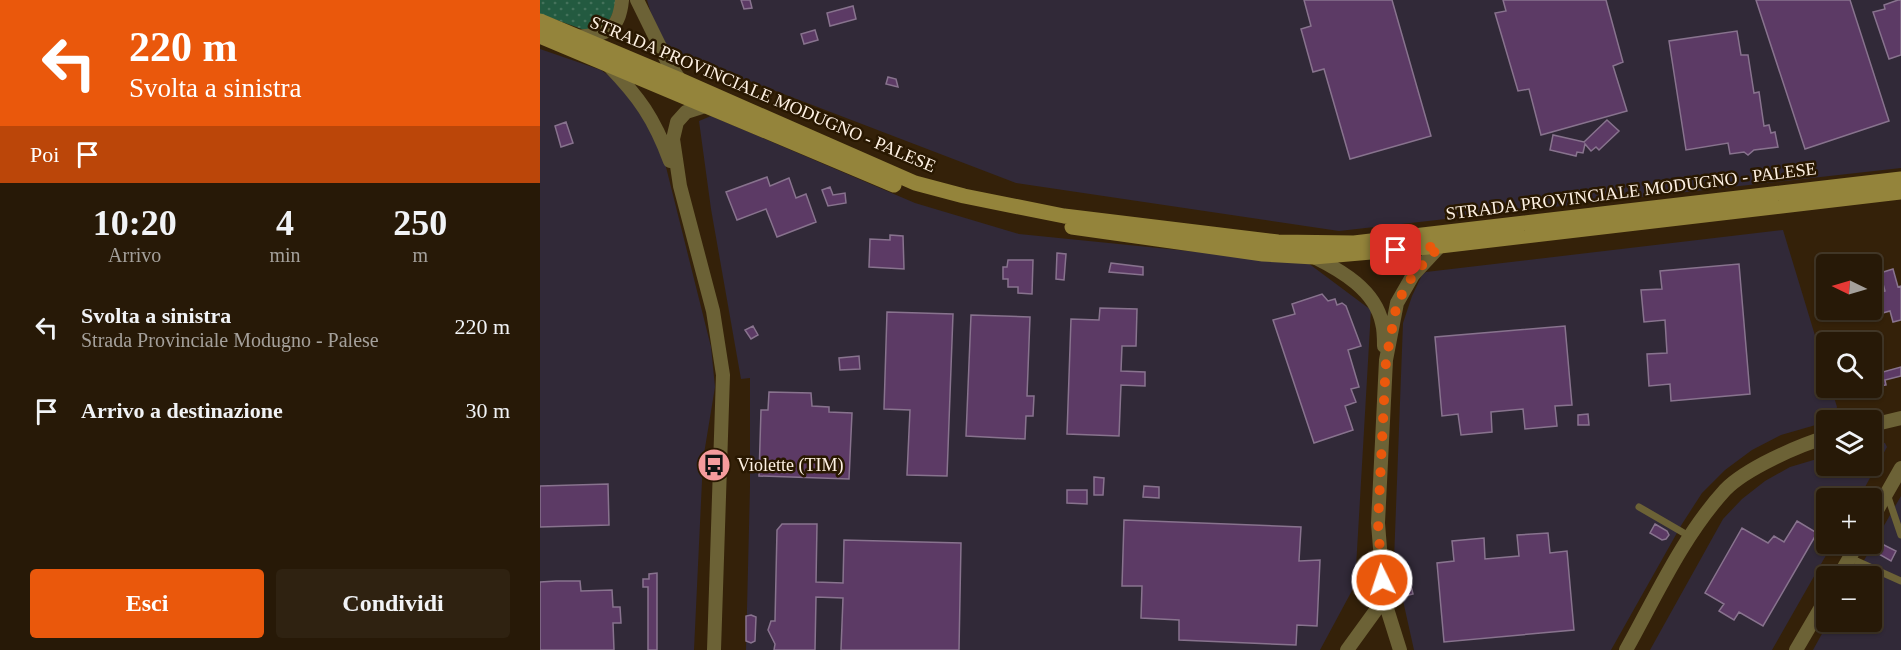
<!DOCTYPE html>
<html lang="it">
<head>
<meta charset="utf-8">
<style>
	body { margin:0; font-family:Georgia,serif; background:#2f2211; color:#f1f3f6; height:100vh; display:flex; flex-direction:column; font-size:22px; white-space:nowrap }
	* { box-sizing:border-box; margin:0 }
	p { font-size:20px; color:#a4a09b }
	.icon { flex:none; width:33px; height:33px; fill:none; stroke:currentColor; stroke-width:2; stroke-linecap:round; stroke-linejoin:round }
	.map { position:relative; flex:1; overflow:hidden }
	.panel { display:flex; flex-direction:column; background:#271907; width:540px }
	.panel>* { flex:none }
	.banner { background:#ea580c; color:#fff; overflow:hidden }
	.needle { width:39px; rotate:275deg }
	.tools { position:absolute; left:1276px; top:254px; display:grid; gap:12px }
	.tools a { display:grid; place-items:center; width:66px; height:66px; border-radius:6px; background:#271907; box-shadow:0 2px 4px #0004,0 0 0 2px #433828; font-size:30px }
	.pin { position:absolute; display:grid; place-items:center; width:51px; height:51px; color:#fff; margin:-26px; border-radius:12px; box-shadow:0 3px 9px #0006 }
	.me { position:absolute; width:66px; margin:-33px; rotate:356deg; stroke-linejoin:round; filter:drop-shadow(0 0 4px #0008) }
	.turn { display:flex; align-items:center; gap:21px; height:126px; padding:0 30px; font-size:27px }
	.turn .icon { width:78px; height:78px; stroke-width:2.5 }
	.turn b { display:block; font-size:42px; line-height:51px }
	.then { display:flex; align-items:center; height:57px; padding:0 30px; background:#0003; gap:12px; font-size:22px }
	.eta { display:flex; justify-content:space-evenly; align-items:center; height:102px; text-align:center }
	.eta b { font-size:36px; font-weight:700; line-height:42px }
	.cta { display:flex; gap:12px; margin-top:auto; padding:12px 30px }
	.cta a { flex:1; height:69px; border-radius:6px; background:#ea580c; color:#fff; font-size:24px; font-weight:700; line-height:69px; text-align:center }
	.cta a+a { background:#2f2211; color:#f1f3f6 }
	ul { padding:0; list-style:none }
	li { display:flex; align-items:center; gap:18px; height:84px; padding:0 30px }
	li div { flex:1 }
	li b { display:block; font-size:22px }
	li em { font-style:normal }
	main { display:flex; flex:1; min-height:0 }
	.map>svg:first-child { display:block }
	.industrial { fill:#312938 }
	.grass { fill:url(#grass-dots) }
	.building { fill:#5c3a65; stroke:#88738e; stroke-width:1.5 }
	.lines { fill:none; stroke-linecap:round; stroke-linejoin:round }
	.lane { stroke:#6c6236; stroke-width:7 }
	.street { stroke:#6c6236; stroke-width:14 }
	.secondary { stroke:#94843b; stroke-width:15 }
	.route { stroke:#ea580c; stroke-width:10; stroke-dasharray:0 18 }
	.labels { text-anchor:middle; stroke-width:5; stroke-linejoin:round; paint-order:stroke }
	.street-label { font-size:18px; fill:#fef1e3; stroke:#291801 }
	.poi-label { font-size:18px; fill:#fef1e3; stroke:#291801; text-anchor:start }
</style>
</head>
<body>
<main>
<section class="panel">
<div class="banner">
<div class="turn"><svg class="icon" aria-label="left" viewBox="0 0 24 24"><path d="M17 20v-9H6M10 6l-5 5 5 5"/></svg><div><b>220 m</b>Svolta a sinistra</div></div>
<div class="then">Poi<svg class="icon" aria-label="arrive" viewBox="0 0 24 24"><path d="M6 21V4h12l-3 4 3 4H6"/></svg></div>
</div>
<div class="eta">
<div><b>10:20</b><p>Arrivo</p></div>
<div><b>4</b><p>min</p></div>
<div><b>250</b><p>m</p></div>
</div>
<ul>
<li><svg class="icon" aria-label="left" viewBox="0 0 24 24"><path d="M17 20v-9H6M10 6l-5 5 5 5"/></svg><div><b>Svolta a sinistra</b><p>Strada Provinciale Modugno - Palese</p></div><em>220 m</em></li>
<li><svg class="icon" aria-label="arrive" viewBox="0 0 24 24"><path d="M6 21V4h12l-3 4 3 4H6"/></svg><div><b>Arrivo a destinazione</b></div><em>30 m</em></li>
</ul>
<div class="cta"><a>Esci</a><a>Condividi</a></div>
</section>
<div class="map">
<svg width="1361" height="650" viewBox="0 0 1361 650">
	<defs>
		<pattern id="grass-dots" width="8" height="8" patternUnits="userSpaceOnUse" patternTransform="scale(1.5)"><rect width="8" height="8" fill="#235a40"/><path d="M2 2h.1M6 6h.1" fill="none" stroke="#44725b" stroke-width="1.8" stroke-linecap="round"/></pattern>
	</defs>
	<rect width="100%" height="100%" fill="#342109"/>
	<path class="industrial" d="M107 0H1361V168L799 231 476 183 121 47Z
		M0 49 61 70 81 85 110 127 124 159 171 347 175 387 163 460 154 650H0Z
		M171 116 375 203 479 234 768 263 831 310 815 585 780 650H206L210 486V378L201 379 171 209 159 121Z
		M1243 230 1287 375V387H1291L1297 407 1293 420 1241 435 1212 450 1185 470 1162 493 1142 524 1071 650H874L854 560 863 323 872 296 882 275 886 272Z
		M1339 442 1345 443 1347 447 1319 498H1287V543H1293L1232 650H1110L1183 519 1202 499 1225 481 1250 467 1287 456V465H1332V444Z
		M1361 496V650H1273L1289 621H1332V576H1315Z"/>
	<path class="grass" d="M0 0H78L69 22 50 32 0 14Z"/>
	<path class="building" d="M201 0H210L212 8 204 9Z
		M764 0H852L891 136 810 159 784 69 773 72 761 29 771 26Z
		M963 0H1066L1083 62 1073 66 1087 111 1001 135 989 89 978 91 955 13 966 11Z
		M1216 0H1310L1349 121 1265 149Z
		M1358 0H1361V55L1349 59 1333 12 1345 9 1344 5Z
		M313 6 316 19 290 26 287 13Z
		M275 30 278 40 264 44 261 34Z
		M1197 31 1201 55H1208L1214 93 1219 92 1224 126 1229 125 1231 133 1235 132 1238 147 1214 150 1208 155 1204 152 1190 154 1188 143 1146 150 1129 41Z
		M348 77 356 79 358 87 346 84Z
		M1067 120 1079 131 1059 150 1056 147 1051 151 1045 144 1043 153 1037 152 1036 156 1010 150 1013 135 1044 142Z
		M26 122 33 143 21 147 15 126Z
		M227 177 230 186 249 178 256 198 266 194 276 222 237 237 226 209 197 220 186 192Z
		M290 187 293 195 305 193 306 203 288 206 282 190Z
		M350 235 363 236 364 269 329 267 330 239 350 240Z
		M517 253 526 254 524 280 516 279Z
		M468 260H493L492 294 478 293V287H468V279H463V267H467Z
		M571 263 603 267V275L569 272Z
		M1199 264 1210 394 1131 401 1130 384 1109 386 1107 354 1127 353 1125 320 1104 322 1101 290 1122 289 1120 271Z
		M1353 269 1358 287 1361 286V320L1353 322 1350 311 1314 321 1311 310 1332 309V305L1341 302 1339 293 1345 291 1340 273Z
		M782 294 788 301 795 299 797 305 802 303 806 306 821 346 808 350 819 387 811 389 816 402 805 406 813 430 774 443 733 320 755 314 752 304Z
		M560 308 597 309 596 346H582L581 371 605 372V386L581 385 579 436 527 434 531 319 559 320Z
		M347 312 413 314 407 476 367 475 370 410 344 409Z
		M431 315 490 317 487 396H494L493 416H486L485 439 426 436Z
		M213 326 218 335 211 339 205 330Z
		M1025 326 1032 405 1015 406 1017 426 985 429 983 409 951 412 952 432 921 435 918 414 902 416 895 337Z
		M319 356 320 369 300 370 299 358Z
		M1361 367V376L1345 380 1346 385 1335 387 1332 375Z
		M229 392 271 393 272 406 289 407V412L312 413 309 479 219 476 221 410H228Z
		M1048 414 1049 425H1038V415Z
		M554 477 564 478 563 495H554Z
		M68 484 69 525 0 527V486Z
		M604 486 619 487V498L603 497Z
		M527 490H547V504L527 503Z
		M584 520 761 527 759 561 780 560 777 626 757 625 756 645 639 640V620L601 618 602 586H582Z
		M1257 521 1277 533 1223 626 1199 612 1194 620 1179 611 1184 604 1165 593 1202 528 1228 543 1234 536 1244 542Z
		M242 524H277L276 582 303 583 304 540 421 543 419 650H301L303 598 276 597 275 650H234L235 644 228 630 231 621H235L237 530Z
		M1115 524 1127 531 1129 535 1126 539 1122 540 1110 533Z
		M1008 533 1010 553 1027 551 1034 630 904 642 897 563 914 561 912 541 944 538 945 559 979 556 977 535Z
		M1342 544 1356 551 1351 561 1337 553Z
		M867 570 873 594 865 596 859 572Z
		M117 573V650H108V587H103V579H109V574Z
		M16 581H40L41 591 72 590 73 607H80L81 623H73L74 650H0V582Z
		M211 615 216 617 215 641 211 643 206 641V616Z"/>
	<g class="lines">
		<path class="lane" d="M1347 494 1361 535
			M1099 507 1149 536
			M1310 558 1361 581"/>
		<path class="street" d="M97 0 128 63 140 80
			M38 37C66 34 79 32 82 0
			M68 65C99 97 114 118 130 161
			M165 106 146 112 137 122 133 139 140 186 173 311 183 375 174 650
			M774 257C802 271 835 290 842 323 844 330 844 339 844 346
			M1332 425 1361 418
			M1332 519 1361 468
			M1299 576 1318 543
			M807 650 844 599
			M860 650 844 599 838 523 846 360 857 303 873 275 900 246
			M1086 650C1116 596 1143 536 1185 490 1205 469 1259 445 1287 437
			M1256 650 1287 597"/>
		<path class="secondary" d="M0 21 140 80 375 183 424 196 524 216 738 242 814 243 1361 179
			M0 36 354 185
			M532 227 723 254 774 257 900 246 1361 192"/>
	</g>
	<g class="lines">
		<path class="route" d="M842 580 838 523 846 360 857 303 873 275 900 246 856 250"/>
	</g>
	<defs>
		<g id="bus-disc" transform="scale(1.725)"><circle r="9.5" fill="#f59b9d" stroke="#291801"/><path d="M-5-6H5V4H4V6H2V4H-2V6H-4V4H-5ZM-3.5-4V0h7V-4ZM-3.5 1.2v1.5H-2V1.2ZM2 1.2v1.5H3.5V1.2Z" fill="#111"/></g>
	</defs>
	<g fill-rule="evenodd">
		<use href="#bus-disc" x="174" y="465"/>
	</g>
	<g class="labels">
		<g class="street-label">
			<text transform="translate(223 94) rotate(23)" y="6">STRADA PROVINCIALE MODUGNO - PALESE</text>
			<text transform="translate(1091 191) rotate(-7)" y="6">STRADA PROVINCIALE MODUGNO - PALESE</text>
		</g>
		<g class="poi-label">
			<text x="197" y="471">Violette (TIM)</text>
		</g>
	</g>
</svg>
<div class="tools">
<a><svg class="needle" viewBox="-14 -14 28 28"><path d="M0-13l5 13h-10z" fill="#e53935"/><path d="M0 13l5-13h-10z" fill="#a4a09b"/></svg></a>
<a><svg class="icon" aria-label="search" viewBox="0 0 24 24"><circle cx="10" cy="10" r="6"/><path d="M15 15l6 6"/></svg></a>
<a><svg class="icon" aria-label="layers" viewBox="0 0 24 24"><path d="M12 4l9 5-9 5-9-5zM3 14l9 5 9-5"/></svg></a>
<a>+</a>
<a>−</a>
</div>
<div class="pin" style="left:856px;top:250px;background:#d93025"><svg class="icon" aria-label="arrive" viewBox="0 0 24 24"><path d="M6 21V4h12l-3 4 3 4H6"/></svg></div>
<svg class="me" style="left:842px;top:580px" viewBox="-20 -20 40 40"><circle r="17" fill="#ea580c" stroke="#fff" stroke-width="3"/><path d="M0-11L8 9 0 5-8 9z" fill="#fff"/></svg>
</div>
</main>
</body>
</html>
